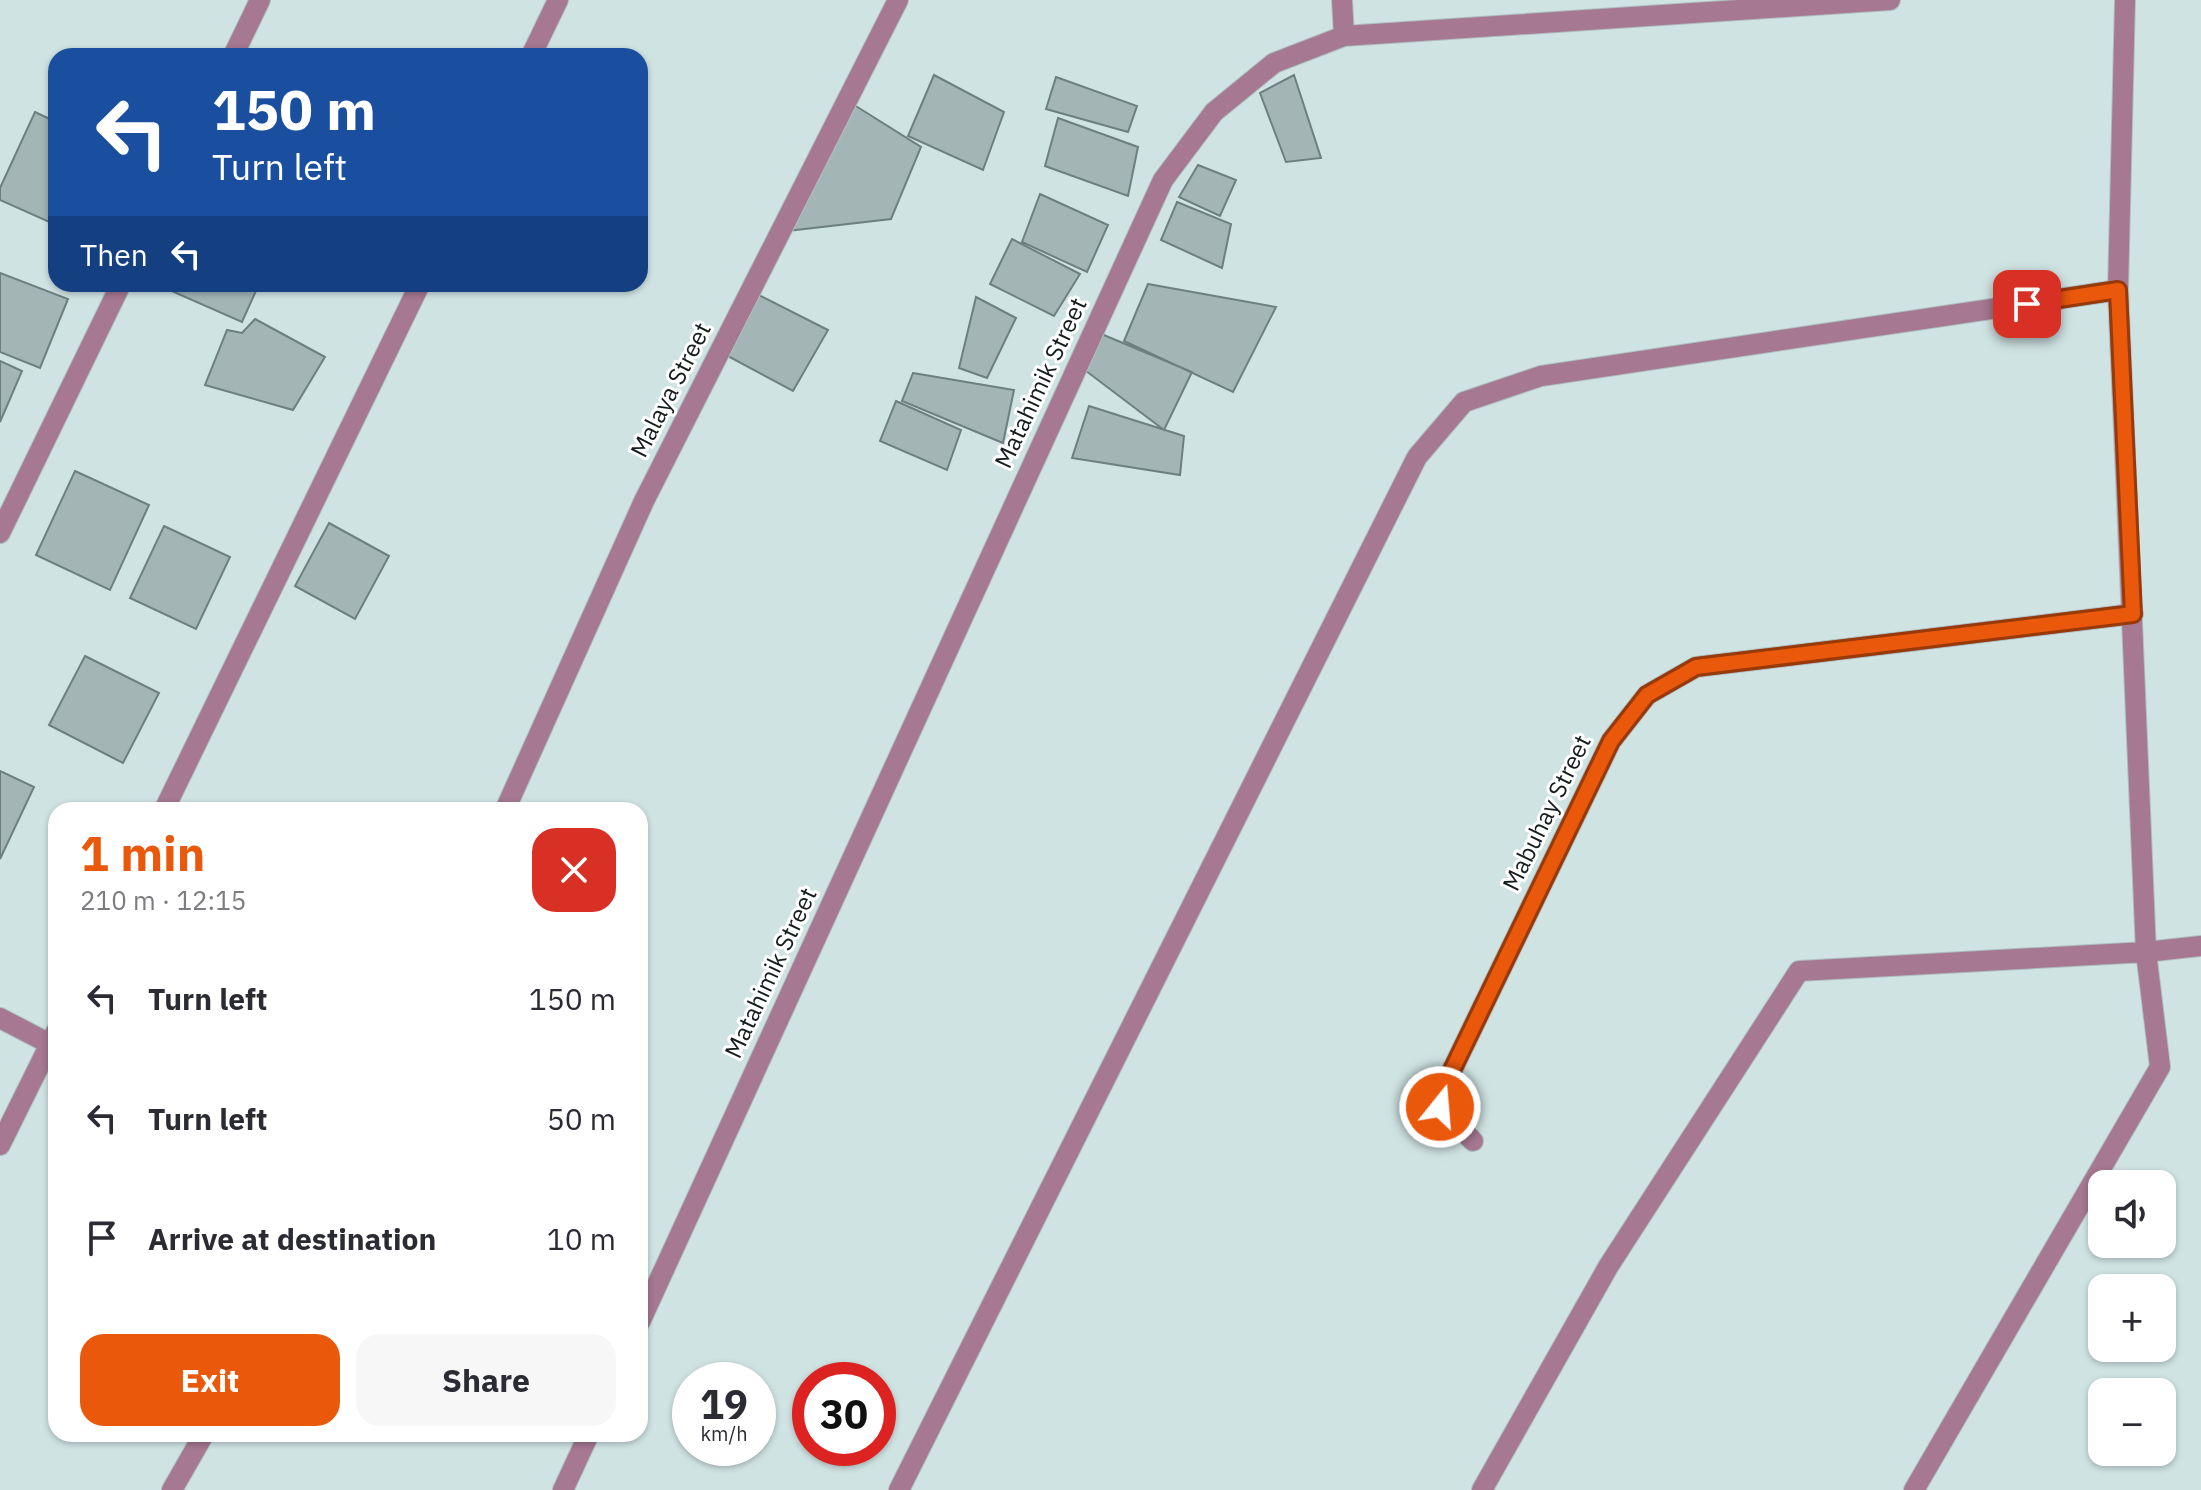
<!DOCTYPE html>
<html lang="en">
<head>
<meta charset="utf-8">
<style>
	body { margin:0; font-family:"IBM Plex Sans",sans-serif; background:#f7f7f7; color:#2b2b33; height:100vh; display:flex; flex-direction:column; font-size:30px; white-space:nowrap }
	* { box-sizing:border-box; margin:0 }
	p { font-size:26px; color:#7c7c81 }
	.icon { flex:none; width:44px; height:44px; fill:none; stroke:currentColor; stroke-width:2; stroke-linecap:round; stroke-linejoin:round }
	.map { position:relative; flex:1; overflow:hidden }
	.details { position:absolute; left:48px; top:802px; width:600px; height:640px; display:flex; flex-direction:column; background:#fff; border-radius:24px; box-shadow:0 2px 6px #0004 }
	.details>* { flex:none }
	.banner { position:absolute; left:48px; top:48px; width:600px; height:244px; border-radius:24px; box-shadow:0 2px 6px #0004; background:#1a4fa0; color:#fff; overflow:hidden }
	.buttons { position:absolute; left:2088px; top:1170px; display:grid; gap:16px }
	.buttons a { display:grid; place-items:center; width:88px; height:88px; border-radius:16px; background:#fff; box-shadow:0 2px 6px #0004; font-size:40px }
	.speed { position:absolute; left:672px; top:1362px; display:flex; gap:16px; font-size:40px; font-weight:700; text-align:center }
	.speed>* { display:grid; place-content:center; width:104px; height:104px; border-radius:50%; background:#fff; box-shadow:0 2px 6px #0004; line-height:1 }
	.speed small { font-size:20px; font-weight:400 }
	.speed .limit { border:12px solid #d22; background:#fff; color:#111 }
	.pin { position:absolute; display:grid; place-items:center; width:68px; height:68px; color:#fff; margin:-34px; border-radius:16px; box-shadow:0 4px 12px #0006 }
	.me { position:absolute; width:88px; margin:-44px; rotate:17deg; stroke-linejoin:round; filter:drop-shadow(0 0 6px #0008) }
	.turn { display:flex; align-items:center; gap:28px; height:168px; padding:0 32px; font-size:36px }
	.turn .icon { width:104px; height:104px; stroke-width:2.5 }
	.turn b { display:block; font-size:56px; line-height:68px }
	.then { display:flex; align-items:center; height:76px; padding:0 32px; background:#0003; gap:16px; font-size:30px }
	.round { display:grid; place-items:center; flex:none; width:84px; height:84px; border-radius:24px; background:#f7f7f7 }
	.head { display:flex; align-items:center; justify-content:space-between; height:136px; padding:0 32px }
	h1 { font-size:48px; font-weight:700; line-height:60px; color:#ea580c }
	.cta { display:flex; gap:16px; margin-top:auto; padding:16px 32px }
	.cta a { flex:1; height:92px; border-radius:24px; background:#ea580c; color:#fff; font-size:32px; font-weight:700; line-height:92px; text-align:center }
	.cta a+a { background:#f7f7f7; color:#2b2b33 }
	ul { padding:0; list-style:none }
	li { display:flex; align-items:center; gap:24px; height:120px; padding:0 32px }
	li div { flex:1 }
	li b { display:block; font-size:30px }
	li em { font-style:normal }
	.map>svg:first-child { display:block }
	.building { fill:#a3b5b5; stroke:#6e7f7f; stroke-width:2 }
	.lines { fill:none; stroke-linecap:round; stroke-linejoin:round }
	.street-casing { stroke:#aebfbf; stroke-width:22 }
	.street { stroke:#a67891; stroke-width:20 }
	.route-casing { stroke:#983908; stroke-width:20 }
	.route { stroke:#ea580c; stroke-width:14 }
	.labels { text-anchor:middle; stroke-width:6; stroke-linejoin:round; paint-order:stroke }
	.street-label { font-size:24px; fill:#151c1c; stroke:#fff }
</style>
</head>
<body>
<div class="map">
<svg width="2201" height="1490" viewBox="0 0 2201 1490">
	<rect width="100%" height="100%" fill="#d0e3e3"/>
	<path class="building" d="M934 75 1004 112 983 170 908 136Z
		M1294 75 1321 158 1286 162 1260 93Z
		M1056 77 1137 106 1128 132 1046 109Z
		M851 103 921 147 891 219 787 231Z
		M35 112 56 122V225L0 200V188Z
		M1058 118 1138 147 1128 196 1045 166Z
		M1198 165 1236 180 1220 216 1179 197Z
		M1040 194 1108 225 1087 272 1022 242Z
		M1177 202 1231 224 1222 268 1161 240Z
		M1012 239 1080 274 1054 316 990 284Z
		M0 273 68 299 40 368 0 352Z
		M169 284H259L242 322 167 289Z
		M1148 284 1276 307 1233 392 1124 341Z
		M755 293 828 330 793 391 724 354Z
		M976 297 1016 318 987 378 959 368Z
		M255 319 325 357 293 410 205 385 227 330 242 333Z
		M1099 333 1192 372 1164 430 1086 371Z
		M0 361 22 371 0 422Z
		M913 373 1014 390 1003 443 902 401Z
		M896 401 961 430 947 470 880 441Z
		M1089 406 1184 436 1180 475 1072 458Z
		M75 471 149 505 110 590 36 555Z
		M329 523 389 556 355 619 295 586Z
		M164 526 230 557 196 629 130 598Z
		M85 656 159 693 123 763 49 725Z
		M0 771 34 787 0 859Z"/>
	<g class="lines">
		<g class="street-casing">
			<path id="street" d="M1342 0 1344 36
				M233 56 260 0
				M531 56 558 0
				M0 533 121 284
				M164 810 420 284
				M505 810 644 501 898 0
				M0 1018 50 1044
				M1473 1141 1440 1107 1441 1093 1611 741 1647 695 1696 667 2133 614
				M0 1145 56 1032
				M640 1322 1163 180 1214 112 1274 63 1344 36 1890 0
				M172 1490 204 1434
				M563 1490 589 1434
				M899 1490 1417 457 1464 402 1541 376 2118 290
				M1482 1490 1608 1267 1799 971 2146 952 2201 946
				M1914 1490 2160 1067 2146 952 2118 290 2125 0"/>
		</g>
		<use href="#street" class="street"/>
	</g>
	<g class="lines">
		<g class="route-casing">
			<path id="route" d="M1440 1107 1441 1093 1611 741 1647 695 1696 667 2133 614 2118 290 2027 304"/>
		</g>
		<use href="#route" class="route"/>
	</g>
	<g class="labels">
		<g class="street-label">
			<text transform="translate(1041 383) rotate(-65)" y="8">Matahimik Street</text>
			<text transform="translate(671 390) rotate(-63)" y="8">Malaya Street</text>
			<text transform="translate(1547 813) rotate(-64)" y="8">Mabuhay Street</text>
			<text transform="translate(771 973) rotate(-65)" y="8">Matahimik Street</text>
		</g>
	</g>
</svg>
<div class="buttons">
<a><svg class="icon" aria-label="sound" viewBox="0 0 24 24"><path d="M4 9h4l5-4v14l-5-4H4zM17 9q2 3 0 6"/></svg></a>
<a>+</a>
<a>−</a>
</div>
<div class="speed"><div>19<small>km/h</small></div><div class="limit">30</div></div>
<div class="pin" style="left:2027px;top:304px;background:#d93025"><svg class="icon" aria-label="arrive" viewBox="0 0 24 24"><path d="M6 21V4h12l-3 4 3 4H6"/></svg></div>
<svg class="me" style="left:1440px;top:1107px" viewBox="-20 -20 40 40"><circle r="17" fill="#ea580c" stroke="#fff" stroke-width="3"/><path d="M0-11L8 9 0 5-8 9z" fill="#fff"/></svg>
<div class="banner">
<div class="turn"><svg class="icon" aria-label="left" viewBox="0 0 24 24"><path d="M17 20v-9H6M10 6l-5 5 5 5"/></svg><div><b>150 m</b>Turn left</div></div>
<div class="then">Then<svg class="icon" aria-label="left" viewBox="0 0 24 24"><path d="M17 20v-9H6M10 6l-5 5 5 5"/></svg></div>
</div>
<section class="details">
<div class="head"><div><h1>1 min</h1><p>210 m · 12:15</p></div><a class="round" style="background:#d93025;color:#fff"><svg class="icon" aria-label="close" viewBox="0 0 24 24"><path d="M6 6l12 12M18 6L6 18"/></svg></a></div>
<ul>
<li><svg class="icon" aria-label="left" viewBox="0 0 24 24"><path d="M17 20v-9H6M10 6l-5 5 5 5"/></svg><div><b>Turn left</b></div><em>150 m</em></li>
<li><svg class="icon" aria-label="left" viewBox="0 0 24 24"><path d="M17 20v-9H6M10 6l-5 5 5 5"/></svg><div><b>Turn left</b></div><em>50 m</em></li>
<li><svg class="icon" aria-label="arrive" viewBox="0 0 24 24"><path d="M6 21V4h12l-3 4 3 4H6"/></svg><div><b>Arrive at destination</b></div><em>10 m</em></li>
</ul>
<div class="cta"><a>Exit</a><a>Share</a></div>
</section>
</div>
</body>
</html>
